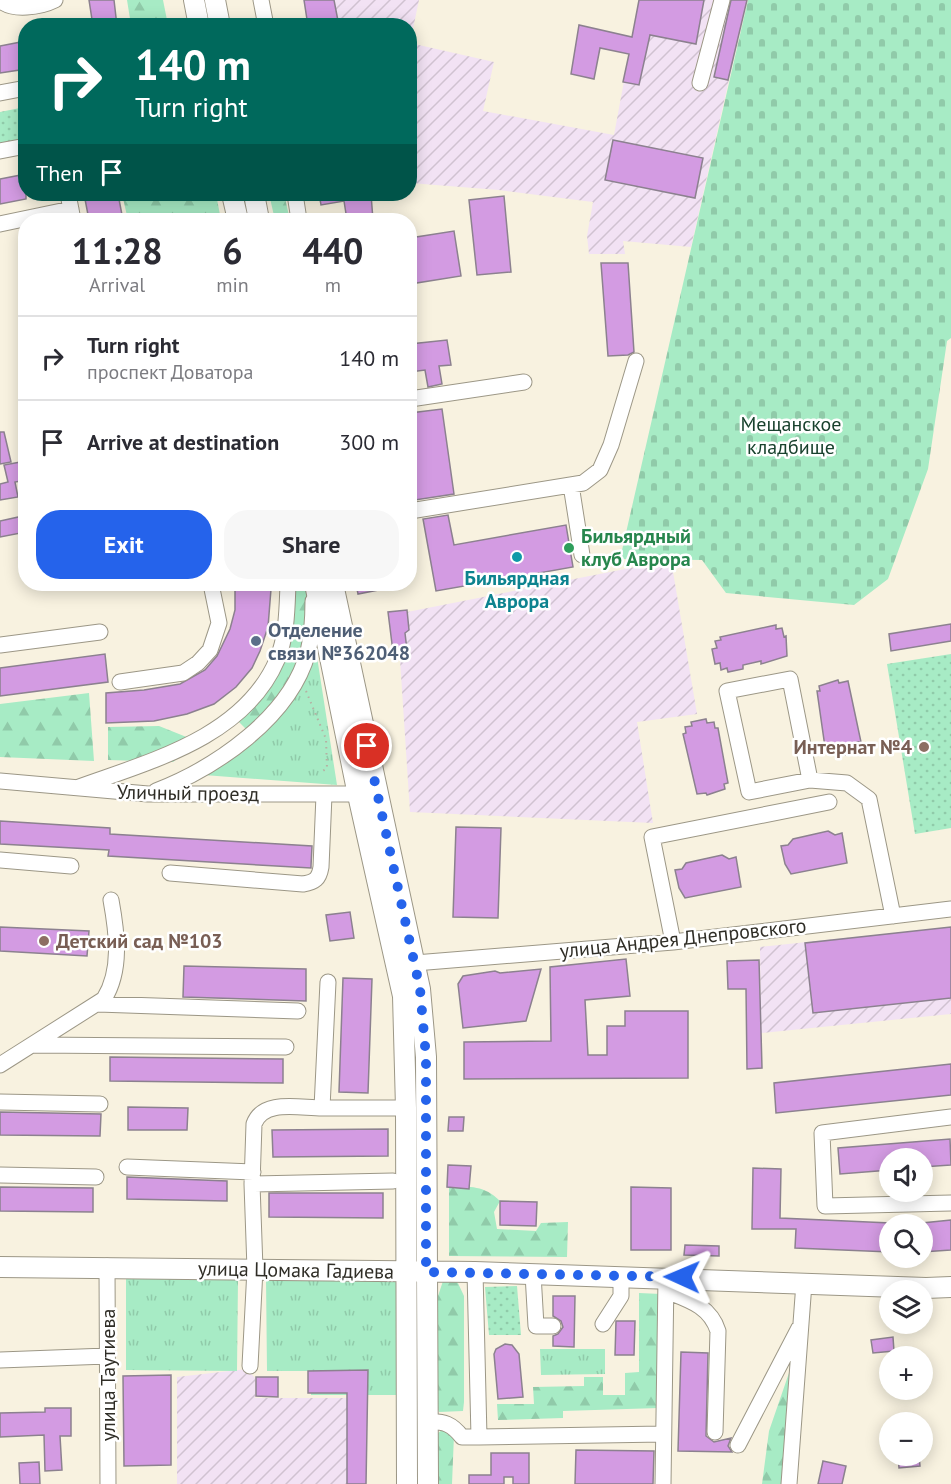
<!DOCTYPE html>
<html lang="en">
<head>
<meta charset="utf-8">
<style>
	body { margin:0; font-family:"PT Sans",sans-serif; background:#f7f7f7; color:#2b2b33; height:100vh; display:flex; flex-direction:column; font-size:22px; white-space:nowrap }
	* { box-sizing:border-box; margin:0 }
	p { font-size:20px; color:#7c7c81 }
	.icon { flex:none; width:33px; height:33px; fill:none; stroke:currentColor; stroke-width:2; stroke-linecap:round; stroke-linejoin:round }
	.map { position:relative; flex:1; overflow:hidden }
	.sheet { position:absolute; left:18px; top:213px; width:399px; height:378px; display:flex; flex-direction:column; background:#fff; border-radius:24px; box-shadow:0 3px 15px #0003 }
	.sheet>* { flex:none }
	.guide { position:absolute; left:18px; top:18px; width:399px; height:183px; border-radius:24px; box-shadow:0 3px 15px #0003; background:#00695c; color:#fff; overflow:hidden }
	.buttons { position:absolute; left:879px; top:1148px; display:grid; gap:12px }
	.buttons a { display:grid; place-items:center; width:54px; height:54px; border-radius:50%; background:#fff; box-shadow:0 3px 15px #0003; font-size:30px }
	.pin { position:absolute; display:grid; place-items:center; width:51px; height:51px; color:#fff; margin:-26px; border:3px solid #fff; border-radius:50%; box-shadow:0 2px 6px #0007 }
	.me { position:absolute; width:66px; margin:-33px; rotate:271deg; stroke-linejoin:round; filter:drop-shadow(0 0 4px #0008) }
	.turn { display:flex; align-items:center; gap:21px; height:126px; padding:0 18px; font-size:27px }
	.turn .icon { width:78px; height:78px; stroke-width:2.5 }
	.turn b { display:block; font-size:42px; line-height:51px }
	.then { display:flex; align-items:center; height:57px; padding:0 18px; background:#0003; gap:12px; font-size:22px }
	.eta { display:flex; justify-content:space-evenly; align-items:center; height:102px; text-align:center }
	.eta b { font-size:36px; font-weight:600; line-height:42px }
	.button { display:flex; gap:12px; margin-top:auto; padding:12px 18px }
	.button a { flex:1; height:69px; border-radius:24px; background:#2563eb; color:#fff; font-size:24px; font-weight:600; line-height:69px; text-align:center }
	.button a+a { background:#f7f7f7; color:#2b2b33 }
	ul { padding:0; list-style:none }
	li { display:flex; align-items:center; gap:18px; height:84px; padding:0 18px; border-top:2px solid #e1e1e2 }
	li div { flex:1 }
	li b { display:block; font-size:22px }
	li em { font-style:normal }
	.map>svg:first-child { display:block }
	.industrial { fill:url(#industrial-furrows) }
	.grass { fill:url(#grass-tufts) }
	.forest { fill:url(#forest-firs) }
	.cemetery { fill:url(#cemetery-stones) }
	.park { fill:url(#park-dots) }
	.building { fill:#d39be2; stroke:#8c818f; stroke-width:1.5 }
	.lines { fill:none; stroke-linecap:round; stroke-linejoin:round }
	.minor-casing { stroke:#9c9786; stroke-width:17 }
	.major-casing { stroke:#9c9786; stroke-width:22 }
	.path { stroke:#b5b0a2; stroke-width:2; stroke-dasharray:1.5 4.5; stroke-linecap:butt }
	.minor { stroke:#fff; stroke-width:15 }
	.major { stroke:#fff; stroke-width:20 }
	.route { stroke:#2563eb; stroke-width:10; stroke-dasharray:0 18 }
	.leisure-dot { fill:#2e9e5b; stroke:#fff; stroke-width:2 }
	.culture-dot { fill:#0f9aa8; stroke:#fff; stroke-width:2 }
	.service-dot { fill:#5c6f8a; stroke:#fff; stroke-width:2 }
	.education-dot { fill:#8d6e63; stroke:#fff; stroke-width:2 }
	.labels { text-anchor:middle; stroke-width:5; stroke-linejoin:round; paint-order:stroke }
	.park-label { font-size:20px; fill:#18412d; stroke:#fff }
	.leisure-label { font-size:20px; font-weight:bold; fill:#27864d; stroke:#fff; text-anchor:start }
	.culture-label { font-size:20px; font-weight:bold; fill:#0d838f; stroke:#fff }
	.service-label { font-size:20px; font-weight:bold; fill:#4e5e75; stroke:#fff; text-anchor:start }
	.education-label { font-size:20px; font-weight:bold; fill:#785e54; stroke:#fff; text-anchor:end }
	.street-label { font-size:20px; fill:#2f2d26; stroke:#fff }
</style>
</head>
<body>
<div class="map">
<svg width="951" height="1484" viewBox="0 0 951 1484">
	<defs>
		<pattern id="industrial-furrows" width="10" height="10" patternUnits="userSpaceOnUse" patternTransform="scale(1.5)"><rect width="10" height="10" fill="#f2e2f4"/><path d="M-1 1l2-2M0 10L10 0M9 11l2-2" fill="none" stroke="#d0c2d1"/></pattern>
		<pattern id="grass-tufts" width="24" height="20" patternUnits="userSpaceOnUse" patternTransform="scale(1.5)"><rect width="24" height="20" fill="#a7ebc5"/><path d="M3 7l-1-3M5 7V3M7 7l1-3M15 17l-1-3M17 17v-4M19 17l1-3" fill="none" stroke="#90caa9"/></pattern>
		<pattern id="forest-firs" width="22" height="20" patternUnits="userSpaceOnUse" patternTransform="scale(1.5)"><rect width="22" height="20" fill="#a7ebc5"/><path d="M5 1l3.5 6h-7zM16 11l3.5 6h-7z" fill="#90caa9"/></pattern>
		<pattern id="cemetery-stones" width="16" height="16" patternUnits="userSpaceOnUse" patternTransform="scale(1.5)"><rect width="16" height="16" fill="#a7ebc5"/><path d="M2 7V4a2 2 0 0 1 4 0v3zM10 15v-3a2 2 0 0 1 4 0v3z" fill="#90caa9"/></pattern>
		<pattern id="park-dots" width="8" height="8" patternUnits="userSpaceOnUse" patternTransform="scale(1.5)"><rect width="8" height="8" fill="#a7ebc5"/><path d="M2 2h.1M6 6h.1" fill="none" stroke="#90caa9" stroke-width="1.8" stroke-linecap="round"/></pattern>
	</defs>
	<rect width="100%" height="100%" fill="#f8f2e0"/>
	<path class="industrial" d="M303 0H419L410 43 494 62 483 111 614 135 639 0H747L691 247 623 241 625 254H589L587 236 593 202 499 190 410 183V26L308 25Z
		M671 560 697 714 637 722 653 823 410 812 397 614Z
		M951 927V1014L761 1033 760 947Z
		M247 1369 255 1378V1398H355L358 1484H177V1377Z"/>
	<path class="grass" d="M315 644 337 785 204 775 261 737 280 715Z
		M396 1278V1395H311L310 1371H267L266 1279Z
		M126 1279H238L237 1371 126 1370Z
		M540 1349H605V1374L541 1375Z"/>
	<path class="forest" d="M127 0H163L168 25H131Z
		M122 194H216L221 220H128Z
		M269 194H284L290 220H275Z
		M293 584H308C311 653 293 680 248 731L238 721 271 687 282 666Z
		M89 693 94 761 0 757V704Z
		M159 726 199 742 173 762 108 760V727Z
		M449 1186C471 1187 484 1185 500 1201L494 1212 497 1229 536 1231 541 1223 568 1222 567 1257 449 1256Z
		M443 1281H457L464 1296V1402L463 1411 439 1412 436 1404 438 1296Z
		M639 1293 661 1294 659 1408 563 1411V1418L498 1420 497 1404H534L533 1387 584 1386V1377H603V1395H625V1373L639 1372Z
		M790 1370H799L785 1484H762L769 1431Z
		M442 1430 454 1435 452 1484H436L438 1433Z"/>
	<path class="cemetery" d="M748 0H951V338L947 341 928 469 888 579 854 605 726 593 702 560 620 559Z"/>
	<path class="park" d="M25 107V143L0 148V112Z
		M951 654V828L915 834 887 664Z
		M517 1286 521 1335H489L485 1287Z"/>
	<path class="building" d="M89 0H114L117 26H93Z
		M304 0H334L339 26H308Z
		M639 0H704L696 44 650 35 639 85 623 82 629 54 600 48 594 79 571 74 579 25 632 37Z
		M731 0H747L728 80 714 77Z
		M26 41V69L0 73V46Z
		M613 140 703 158 695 198 605 180Z
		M26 174V199L0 204V179Z
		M84 194H118L123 220H89Z
		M319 194H371L373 220H347L344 201 321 205Z
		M504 196 511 272 477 275 469 200Z
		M454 231 461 276 410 284V238Z
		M601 263H628L634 352 628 355 608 356Z
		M447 340 451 365 439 366 442 384 428 387 425 370 410 372V344Z
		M442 409 454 494 415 500 410 464V413Z
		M0 432H4L11 462 0 464Z
		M26 461V480L15 482 18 497 0 500V484L8 482 4 465Z
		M448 515 454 545 566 525 573 567 436 591 423 519Z
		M23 516 26 532 0 537V521Z
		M235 584H270L271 589 268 627 260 651 252 668 236 687 214 704 187 714 154 721 106 723V693L144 690 180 684 205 670 217 656 230 629 235 610Z
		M356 584H389V588L358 594Z
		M407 610 409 630 405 633 407 650 393 652 388 612Z
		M951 624V641L891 651 889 634Z
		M776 625V629L782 628 784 637 786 636 787 656 761 664V661L743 665V669L728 672 727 668 721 670 720 663 715 664 712 649 717 648 715 641 721 640 720 637Z
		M105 654 108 682 0 696V668Z
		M838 680 839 683 848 681 861 742H857L858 748 851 749 852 754 837 756 836 752 829 753 828 747H825L817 691H820L819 686Z
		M706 719 707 723 714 722 715 728H718L728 783 724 784 725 789 707 795 706 793 697 794 683 734 686 733 685 727 692 726 691 722Z
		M0 821 110 828V834L312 846 311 866V868L108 856 109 850 0 844Z
		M456 827 501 828 498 918 453 917Z
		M828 831 835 835 842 833 847 863 791 874 785 864 781 846 788 845 793 839Z
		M722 855 729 859 736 857 741 887 685 898 679 888 675 870 682 869 686 863Z
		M350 912 354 938 330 941 326 915Z
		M0 927 89 931 87 956 0 951Z
		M951 927V998L813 1013 805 943Z
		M626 959 630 996 585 1000 588 1055H607V1026H625V1011H688V1078L464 1079V1042L551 1041 550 967Z
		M759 960 762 1068 747 1069 746 989H728L727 961Z
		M184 966 306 969V1001L183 997Z
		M541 969 526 1021 463 1028 458 984 463 976 495 971 500 973Z
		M343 978 372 979 368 1093 339 1092Z
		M110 1057 283 1059V1083L110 1081Z
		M951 1064V1095L776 1113 774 1083Z
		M128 1107 188 1108 187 1130H128Z
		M0 1112 101 1114 100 1136 0 1135Z
		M449 1117H464L463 1131H448Z
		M388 1129V1156L273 1157 272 1130Z
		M950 1139 951 1165 922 1167V1158H890V1170L840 1174 838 1148Z
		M448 1165 471 1166 469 1189 447 1187Z
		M753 1168 781 1169 780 1218 890 1223V1252L795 1248 796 1229H752Z
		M127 1177 227 1181V1201L127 1199Z
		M0 1187 93 1188V1212L0 1211Z
		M631 1187 671 1188V1250H631Z
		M269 1193H383V1218L269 1217Z
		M500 1201 537 1202 536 1226 500 1225Z
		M951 1220V1250L922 1252V1223Z
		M685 1245 719 1246V1256L684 1255Z
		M553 1296H575L574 1347 553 1346V1336L558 1334 563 1327 561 1321 553 1316Z
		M616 1321H635L634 1355H615Z
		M893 1337 894 1351 873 1353 871 1340Z
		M505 1344 512 1345 519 1354 523 1397 498 1399 494 1354 496 1349Z
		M681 1352 708 1353 706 1436 714 1442 731 1438 728 1446 732 1452 678 1451Z
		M368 1370 366 1484H347V1393H308V1371Z
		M171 1375V1465L124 1466 123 1376Z
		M256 1377H278V1397L256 1396Z
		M45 1408H71V1436H60L62 1470 45 1471 44 1435 0 1437V1413L45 1412Z
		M576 1450 654 1451 653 1484H575Z
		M491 1453H529V1484H513V1477H504V1484H469V1475H491Z
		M898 1455H919L920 1466 899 1468Z
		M823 1461 846 1466 842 1484H818Z
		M39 1462 40 1484H20L19 1463Z"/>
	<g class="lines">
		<g class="minor-casing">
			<path id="minor" d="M0 0C12 12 41 7 55 0
				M261 0 266 26
				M700 83 722 0
				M0 93 26 88
				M0 151 26 146
				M68 194 73 220
				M295 194 299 220
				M0 224 71 209
				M410 399 524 382
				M571 485 582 555
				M410 511 583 483 600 470 611 445 636 361
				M0 645 100 632
				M120 682 183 673 198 663 210 650 219 623 211 584
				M810 780 790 679 727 691 749 792 810 780 847 783 869 799 893 916
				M0 781 148 794H368
				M79 787C151 761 244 737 277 660 287 636 287 609 288 584
				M156 791C215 768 290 718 308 652 312 635 313 618 313 601
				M0 860 71 866
				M170 873 303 884C315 882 319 879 321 867L324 795
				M673 942 652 837 829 802
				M415 963 673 942 951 909
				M328 982 322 1108H406
				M98 1004 298 1011
				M33 1045 286 1047
				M0 1065 104 999C122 970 117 933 111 900
				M0 1102 100 1104
				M951 1117 822 1133 825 1206 951 1203
				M127 1167 253 1172
				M0 1175 96 1177
				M252 1184 393 1181
				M107 1266 108 1484
				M475 1272 479 1437 663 1434
				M533 1274 536 1326H553
				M666 1291C689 1300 710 1306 718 1331L715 1432
				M603 1324 621 1296V1276
				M0 1360 107 1356
				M250 1366 255 1269 252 1184 254 1124C263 1099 299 1108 322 1108
				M428 1422C444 1421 452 1424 462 1437H479
				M738 1445 799 1328
				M663 1484 666 1277
				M789 1484 804 1283"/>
		</g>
		<g class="major-casing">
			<path id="major" d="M194 0 199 26
				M215 0 220 26
				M232 194 238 220
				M254 194 259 220
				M315 584 358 795 403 996 406 1108 407 1484
				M333 584 420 989 426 1057 428 1484
				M0 1267 475 1272 926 1288 951 1287"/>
		</g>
		<path class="path" d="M306 691 326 739 327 768 320 773"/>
		<use href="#minor" class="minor"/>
		<use href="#major" class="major"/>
	</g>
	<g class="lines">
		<path class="route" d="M367 746 420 989 426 1057V1272L682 1277"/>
	</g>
	<circle class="leisure-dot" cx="569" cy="548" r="6"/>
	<circle class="culture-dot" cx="517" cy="557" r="6"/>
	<circle class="service-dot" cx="256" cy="641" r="6"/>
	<g class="education-dot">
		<circle cx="924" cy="747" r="6"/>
		<circle cx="44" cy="941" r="6"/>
	</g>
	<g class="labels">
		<g class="park-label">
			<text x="791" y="431">Мещанское<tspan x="791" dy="23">кладбище</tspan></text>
		</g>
		<g class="leisure-label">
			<text x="581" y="543">Бильярдный<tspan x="581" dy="23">клуб Аврора</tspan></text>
		</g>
		<g class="culture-label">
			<text x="517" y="585">Бильярдная<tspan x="517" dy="23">Аврора</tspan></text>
		</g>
		<g class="service-label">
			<text x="268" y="637">Отделение<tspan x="268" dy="23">связи №362048</tspan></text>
		</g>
		<g class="education-label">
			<text x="912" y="754">Интернат №4</text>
			<text x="56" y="948" text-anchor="start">Детский сад №103</text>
		</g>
		<g class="street-label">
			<text transform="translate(188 793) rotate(1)" y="7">Уличный проезд</text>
			<text transform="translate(683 938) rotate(-6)" y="7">улица Андрея Днепровского</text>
			<text transform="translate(296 1270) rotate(1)" y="7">улица Цомака Гадиева</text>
			<text transform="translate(108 1375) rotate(-90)" y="7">улица Таутиева</text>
		</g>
	</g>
</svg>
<div class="buttons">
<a><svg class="icon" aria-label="sound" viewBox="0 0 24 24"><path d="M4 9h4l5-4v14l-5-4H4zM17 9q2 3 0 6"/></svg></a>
<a><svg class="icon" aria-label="search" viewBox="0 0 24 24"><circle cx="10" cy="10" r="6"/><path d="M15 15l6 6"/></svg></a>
<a><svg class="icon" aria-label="layers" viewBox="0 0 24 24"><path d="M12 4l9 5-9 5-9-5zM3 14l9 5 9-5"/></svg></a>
<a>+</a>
<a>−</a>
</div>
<div class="pin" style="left:367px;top:746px;background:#d93025"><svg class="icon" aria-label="arrive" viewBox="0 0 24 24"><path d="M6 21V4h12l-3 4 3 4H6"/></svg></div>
<svg class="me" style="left:682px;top:1277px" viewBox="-20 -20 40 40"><path d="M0-17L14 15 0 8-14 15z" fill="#2563eb" stroke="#fff" stroke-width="4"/></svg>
<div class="guide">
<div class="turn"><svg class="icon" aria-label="right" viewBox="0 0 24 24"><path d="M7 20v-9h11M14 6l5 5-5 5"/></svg><div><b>140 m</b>Turn right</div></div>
<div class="then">Then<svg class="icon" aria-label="arrive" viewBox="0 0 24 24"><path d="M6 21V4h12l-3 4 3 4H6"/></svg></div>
</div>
<section class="sheet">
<div class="eta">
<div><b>11:28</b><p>Arrival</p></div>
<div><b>6</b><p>min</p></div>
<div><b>440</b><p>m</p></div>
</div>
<ul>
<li><svg class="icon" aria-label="right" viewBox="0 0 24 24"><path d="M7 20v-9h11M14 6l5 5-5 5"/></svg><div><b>Turn right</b><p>проспект Доватора</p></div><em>140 m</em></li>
<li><svg class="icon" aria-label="arrive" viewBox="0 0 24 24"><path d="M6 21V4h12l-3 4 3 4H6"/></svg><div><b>Arrive at destination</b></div><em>300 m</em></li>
</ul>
<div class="button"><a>Exit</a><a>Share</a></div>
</section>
</div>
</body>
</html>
